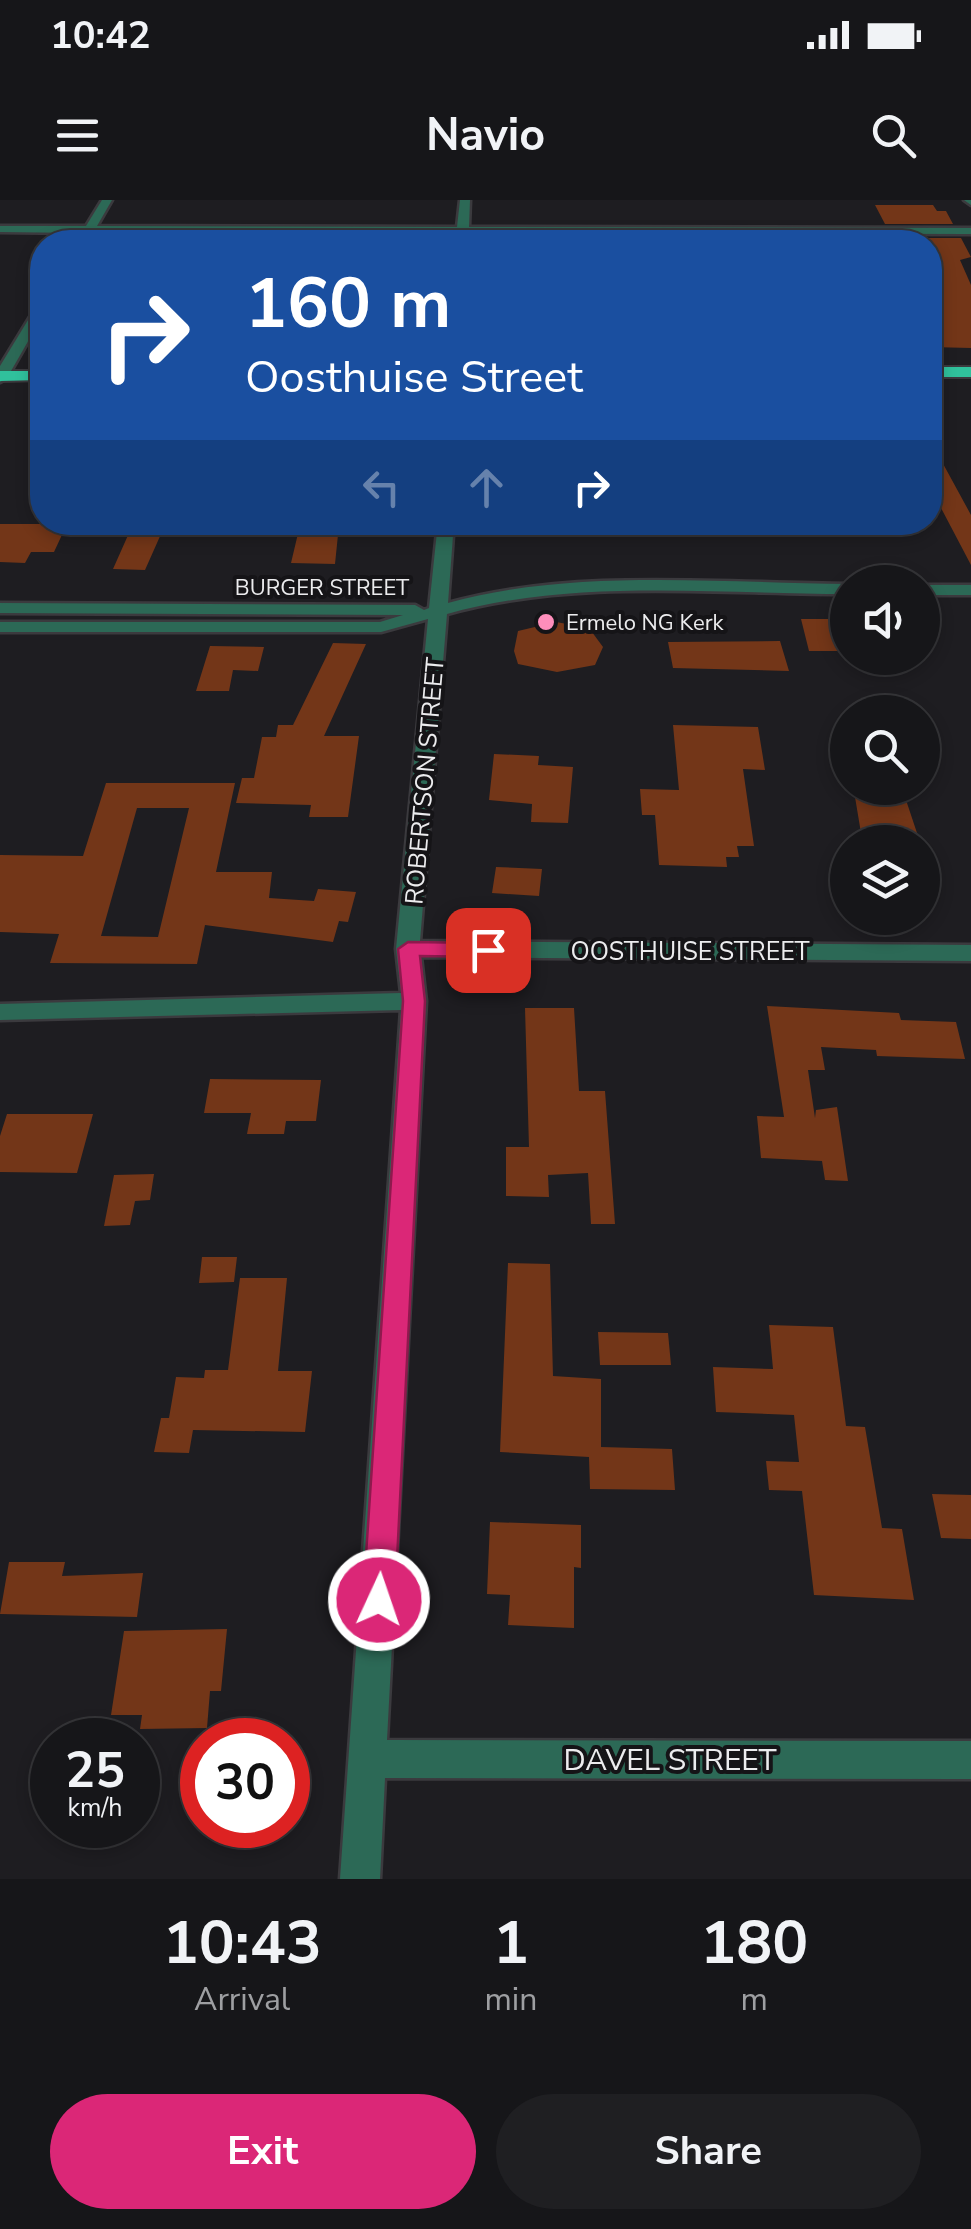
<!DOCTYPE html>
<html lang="en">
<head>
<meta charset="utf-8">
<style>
	body { margin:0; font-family:"Nunito Sans",sans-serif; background:#1f1f22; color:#f1f3f6; height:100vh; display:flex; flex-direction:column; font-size:38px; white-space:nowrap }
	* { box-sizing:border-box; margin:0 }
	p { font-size:32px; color:#9e9fa2 }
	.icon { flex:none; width:55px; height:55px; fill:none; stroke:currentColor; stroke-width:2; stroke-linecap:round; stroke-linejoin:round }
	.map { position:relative; height:1679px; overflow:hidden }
	.sheet { display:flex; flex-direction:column; background:#161619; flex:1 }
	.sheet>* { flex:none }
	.guide { position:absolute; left:30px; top:30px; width:912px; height:305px; border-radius:40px; box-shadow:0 5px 15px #0003,0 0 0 2px #353538; background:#1a4fa0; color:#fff; overflow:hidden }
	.fabs { position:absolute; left:830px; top:365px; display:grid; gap:20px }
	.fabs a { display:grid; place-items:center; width:110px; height:110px; border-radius:50%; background:#161619; box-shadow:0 5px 15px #0003,0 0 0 2px #353538; font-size:50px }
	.speed { position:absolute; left:30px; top:1518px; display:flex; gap:20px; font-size:50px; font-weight:700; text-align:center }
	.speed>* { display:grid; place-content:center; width:130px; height:130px; border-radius:50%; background:#161619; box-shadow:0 5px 15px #0003,0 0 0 2px #353538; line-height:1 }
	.speed small { font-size:25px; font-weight:400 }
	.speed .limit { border:15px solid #d22; background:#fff; color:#111 }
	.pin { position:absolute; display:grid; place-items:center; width:85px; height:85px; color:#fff; margin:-42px; border-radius:20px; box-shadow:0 5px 15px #0006 }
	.me { position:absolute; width:110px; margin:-55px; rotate:3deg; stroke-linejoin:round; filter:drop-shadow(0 0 8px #0008) }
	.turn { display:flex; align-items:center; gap:35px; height:210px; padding:0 50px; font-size:45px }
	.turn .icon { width:130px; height:130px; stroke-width:2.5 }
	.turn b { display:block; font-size:70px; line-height:85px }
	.lanes { display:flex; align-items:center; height:95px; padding:0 50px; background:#0003; justify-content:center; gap:50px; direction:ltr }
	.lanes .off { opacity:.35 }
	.eta { display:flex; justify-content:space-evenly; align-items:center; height:170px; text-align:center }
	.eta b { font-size:60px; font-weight:700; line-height:70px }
	.button { display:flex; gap:20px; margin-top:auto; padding:20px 50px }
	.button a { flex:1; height:115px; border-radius:60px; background:#db2777; color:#fff; font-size:40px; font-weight:700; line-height:115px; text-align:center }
	.button a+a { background:#1f1f22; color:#f1f3f6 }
	.status { display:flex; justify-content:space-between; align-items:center; height:70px; padding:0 50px; background:#161619; direction:ltr }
	.status svg { height:28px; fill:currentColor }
	header { display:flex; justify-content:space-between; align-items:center; height:130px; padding:0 50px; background:#161619; font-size:45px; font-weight:700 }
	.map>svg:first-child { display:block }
	.building { fill:#733618; fill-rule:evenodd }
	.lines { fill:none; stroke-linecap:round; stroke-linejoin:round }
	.minor-casing { stroke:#3b3a3e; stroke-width:5 }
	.trunk-casing { stroke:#3b3a3e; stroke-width:4 }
	.minor { fill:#2c6956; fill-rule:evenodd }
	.trunk { fill:#30c19c; fill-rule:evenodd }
	.route { fill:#db2777; stroke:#8e194d; stroke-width:2.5 }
	.poi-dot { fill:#fe8ebb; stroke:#151417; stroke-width:4 }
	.labels { text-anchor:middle; stroke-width:8; stroke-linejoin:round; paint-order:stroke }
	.far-street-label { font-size:22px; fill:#ececee; stroke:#151417 }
	.far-poi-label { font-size:22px; fill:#ececee; stroke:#151417; text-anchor:start }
	.street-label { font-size:25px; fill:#ececee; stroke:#151417 }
	.near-street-label { font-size:30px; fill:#ececee; stroke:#151417 }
</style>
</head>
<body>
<div class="status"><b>10:42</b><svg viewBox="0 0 49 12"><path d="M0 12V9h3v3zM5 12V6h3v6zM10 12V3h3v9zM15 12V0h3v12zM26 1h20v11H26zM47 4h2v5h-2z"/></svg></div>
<header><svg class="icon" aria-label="menu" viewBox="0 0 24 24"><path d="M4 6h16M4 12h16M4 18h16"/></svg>Navio<svg class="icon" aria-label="search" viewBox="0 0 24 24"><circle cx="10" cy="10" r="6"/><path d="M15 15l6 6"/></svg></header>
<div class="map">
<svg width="971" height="1679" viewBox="0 0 971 1679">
	<rect width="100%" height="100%" fill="#1e1d21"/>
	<path class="building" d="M875 5H933L937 11H946L953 24H885Z
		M893 38H961L971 57 960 60 971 85V148L930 147V42H895Z
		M941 260 971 315V365L930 287V266Z
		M0 324H67L54 352H31L25 363 0 362Z
		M133 324 165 325 145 370 113 369Z
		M300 325H339L335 364 291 363Z
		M801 419H848V451H809Z
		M556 422 589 428 603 447 595 465 557 472 518 464 514 451 518 431Z
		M780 441 789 471 673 468 668 442Z
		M333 443 366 444 324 536H359L348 617H309L311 605 236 603 242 578H254L262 537H276L278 525H293Z
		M210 446 264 447 258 471 233 470 229 491H196Z
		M673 525 758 527 765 570 743 569 754 646H737L739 657H726L727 667 659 665 655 615H642L640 589 679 590Z
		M494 554 539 556 538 565 573 567 568 623 531 622 532 604 489 600Z
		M106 583H235L216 672H272L269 698 314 701 318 689 356 692 348 722 339 721 333 742 205 725 197 764 50 763 59 734 0 732V655L83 656ZM137 608H189L158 737 101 736Z
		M855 597H905L920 642 862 639Z
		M496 667 542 669 539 696 492 693Z
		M767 806 899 813 901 820 956 822 965 859 877 856 876 850 821 847 825 870H808L815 918 816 910 837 907 848 981 825 980 822 961 761 958 757 916 784 917Z
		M525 808H574L579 891H605L615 1024H591L588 973 548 975 549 997 506 996V947H529Z
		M210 879 321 880 316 921H286L284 934H247L251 913H204Z
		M7 914H93L77 973 0 972V936Z
		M154 974 150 1000 135 1001 130 1025 104 1026 114 975Z
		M202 1057H237L234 1082 199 1083Z
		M508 1063 550 1064 553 1176 601 1179V1247L672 1249 675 1290 590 1289 589 1257 500 1252Z
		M240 1078H287L278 1171H312L305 1232 193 1230 189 1253 154 1252 161 1218H169L176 1177 204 1178 205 1170H228Z
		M769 1125 833 1127 846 1226 865 1227 882 1328 902 1329 914 1400 814 1395 802 1291 769 1290 766 1261 799 1262 794 1215 716 1212 713 1167 773 1169Z
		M598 1132 668 1133 671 1165H600Z
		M932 1294 971 1295V1339L941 1338Z
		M490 1322 581 1325V1368L574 1367V1428L508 1425 510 1395 487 1394Z
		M9 1362H65L62 1376 143 1373 137 1417 0 1414Z
		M227 1429 221 1491H210L207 1528 140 1529 142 1515H111L124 1431Z"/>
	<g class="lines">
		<g class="minor-casing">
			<path id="minor" d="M102 0H112L97 26 457 27 460 0H470L469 27 971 28V34L468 33 467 42H457V33H93L84 41 78 38 82 33 0 32V26H86Z
				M964 0H971V5Z
				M42 103V117L7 178 0 182V166L36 107Z
				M438 322H454L448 403C573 368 718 383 848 384V394C716 394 575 378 447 414L420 741 971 745V761L421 757 426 801 387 1540 971 1541V1579L385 1578 380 1679H340L401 810 0 820V804L401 793 396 749 428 419 381 432H0V422H380L403 415 0 413V403L415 405 424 410 429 408Z
				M922 385H971V395H922Z"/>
		</g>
		<g class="trunk-casing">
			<path id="trunk" d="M930 167H971V177H930Z
				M0 171H42V180L0 181Z"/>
		</g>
		<use href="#minor" class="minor"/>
		<use href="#trunk" class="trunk"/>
	</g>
	<path class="route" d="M408 742 488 743 499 750 488 757 420 756 425 801 395 1400 390 1410 379 1414 368 1410 363 1400 403 801 398 749Z"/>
	<circle class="poi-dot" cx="546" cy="422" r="10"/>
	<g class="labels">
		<g class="far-street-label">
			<text x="322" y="395">BURGER STREET</text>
		</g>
		<g class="far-poi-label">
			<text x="566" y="430">Ermelo NG Kerk</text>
		</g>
		<g class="street-label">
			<text transform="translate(424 581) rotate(-85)" y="9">ROBERTSON STREET</text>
			<text x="690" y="760">OOSTHUISE STREET</text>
		</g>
		<g class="near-street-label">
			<text x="670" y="1570">DAVEL STREET</text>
		</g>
	</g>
</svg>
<div class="fabs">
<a><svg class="icon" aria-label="sound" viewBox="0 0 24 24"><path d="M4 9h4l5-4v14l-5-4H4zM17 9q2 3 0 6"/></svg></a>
<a><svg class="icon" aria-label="search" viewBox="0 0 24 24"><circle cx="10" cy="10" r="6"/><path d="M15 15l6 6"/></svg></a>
<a><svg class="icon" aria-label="layers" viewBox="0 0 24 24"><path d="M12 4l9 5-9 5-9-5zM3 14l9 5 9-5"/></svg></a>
</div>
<div class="speed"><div>25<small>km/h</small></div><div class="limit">30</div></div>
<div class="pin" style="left:488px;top:750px;background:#d93025"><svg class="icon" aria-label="arrive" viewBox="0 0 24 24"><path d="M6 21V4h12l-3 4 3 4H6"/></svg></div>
<svg class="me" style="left:379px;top:1400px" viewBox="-20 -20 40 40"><circle r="17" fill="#db2777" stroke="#fff" stroke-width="3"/><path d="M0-11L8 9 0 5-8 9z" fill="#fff"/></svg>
<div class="guide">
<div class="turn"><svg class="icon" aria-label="right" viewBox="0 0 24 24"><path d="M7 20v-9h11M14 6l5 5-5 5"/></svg><div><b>160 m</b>Oosthuise Street</div></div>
<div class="lanes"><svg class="icon off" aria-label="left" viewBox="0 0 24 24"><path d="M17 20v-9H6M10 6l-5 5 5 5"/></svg><svg class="icon off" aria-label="ahead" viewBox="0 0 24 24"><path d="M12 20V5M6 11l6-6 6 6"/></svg><svg class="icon" aria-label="right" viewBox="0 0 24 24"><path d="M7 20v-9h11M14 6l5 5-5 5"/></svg></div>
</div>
</div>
<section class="sheet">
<div class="eta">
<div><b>10:43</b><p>Arrival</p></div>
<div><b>1</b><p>min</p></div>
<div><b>180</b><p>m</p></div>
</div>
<div class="button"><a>Exit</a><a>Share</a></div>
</section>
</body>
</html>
